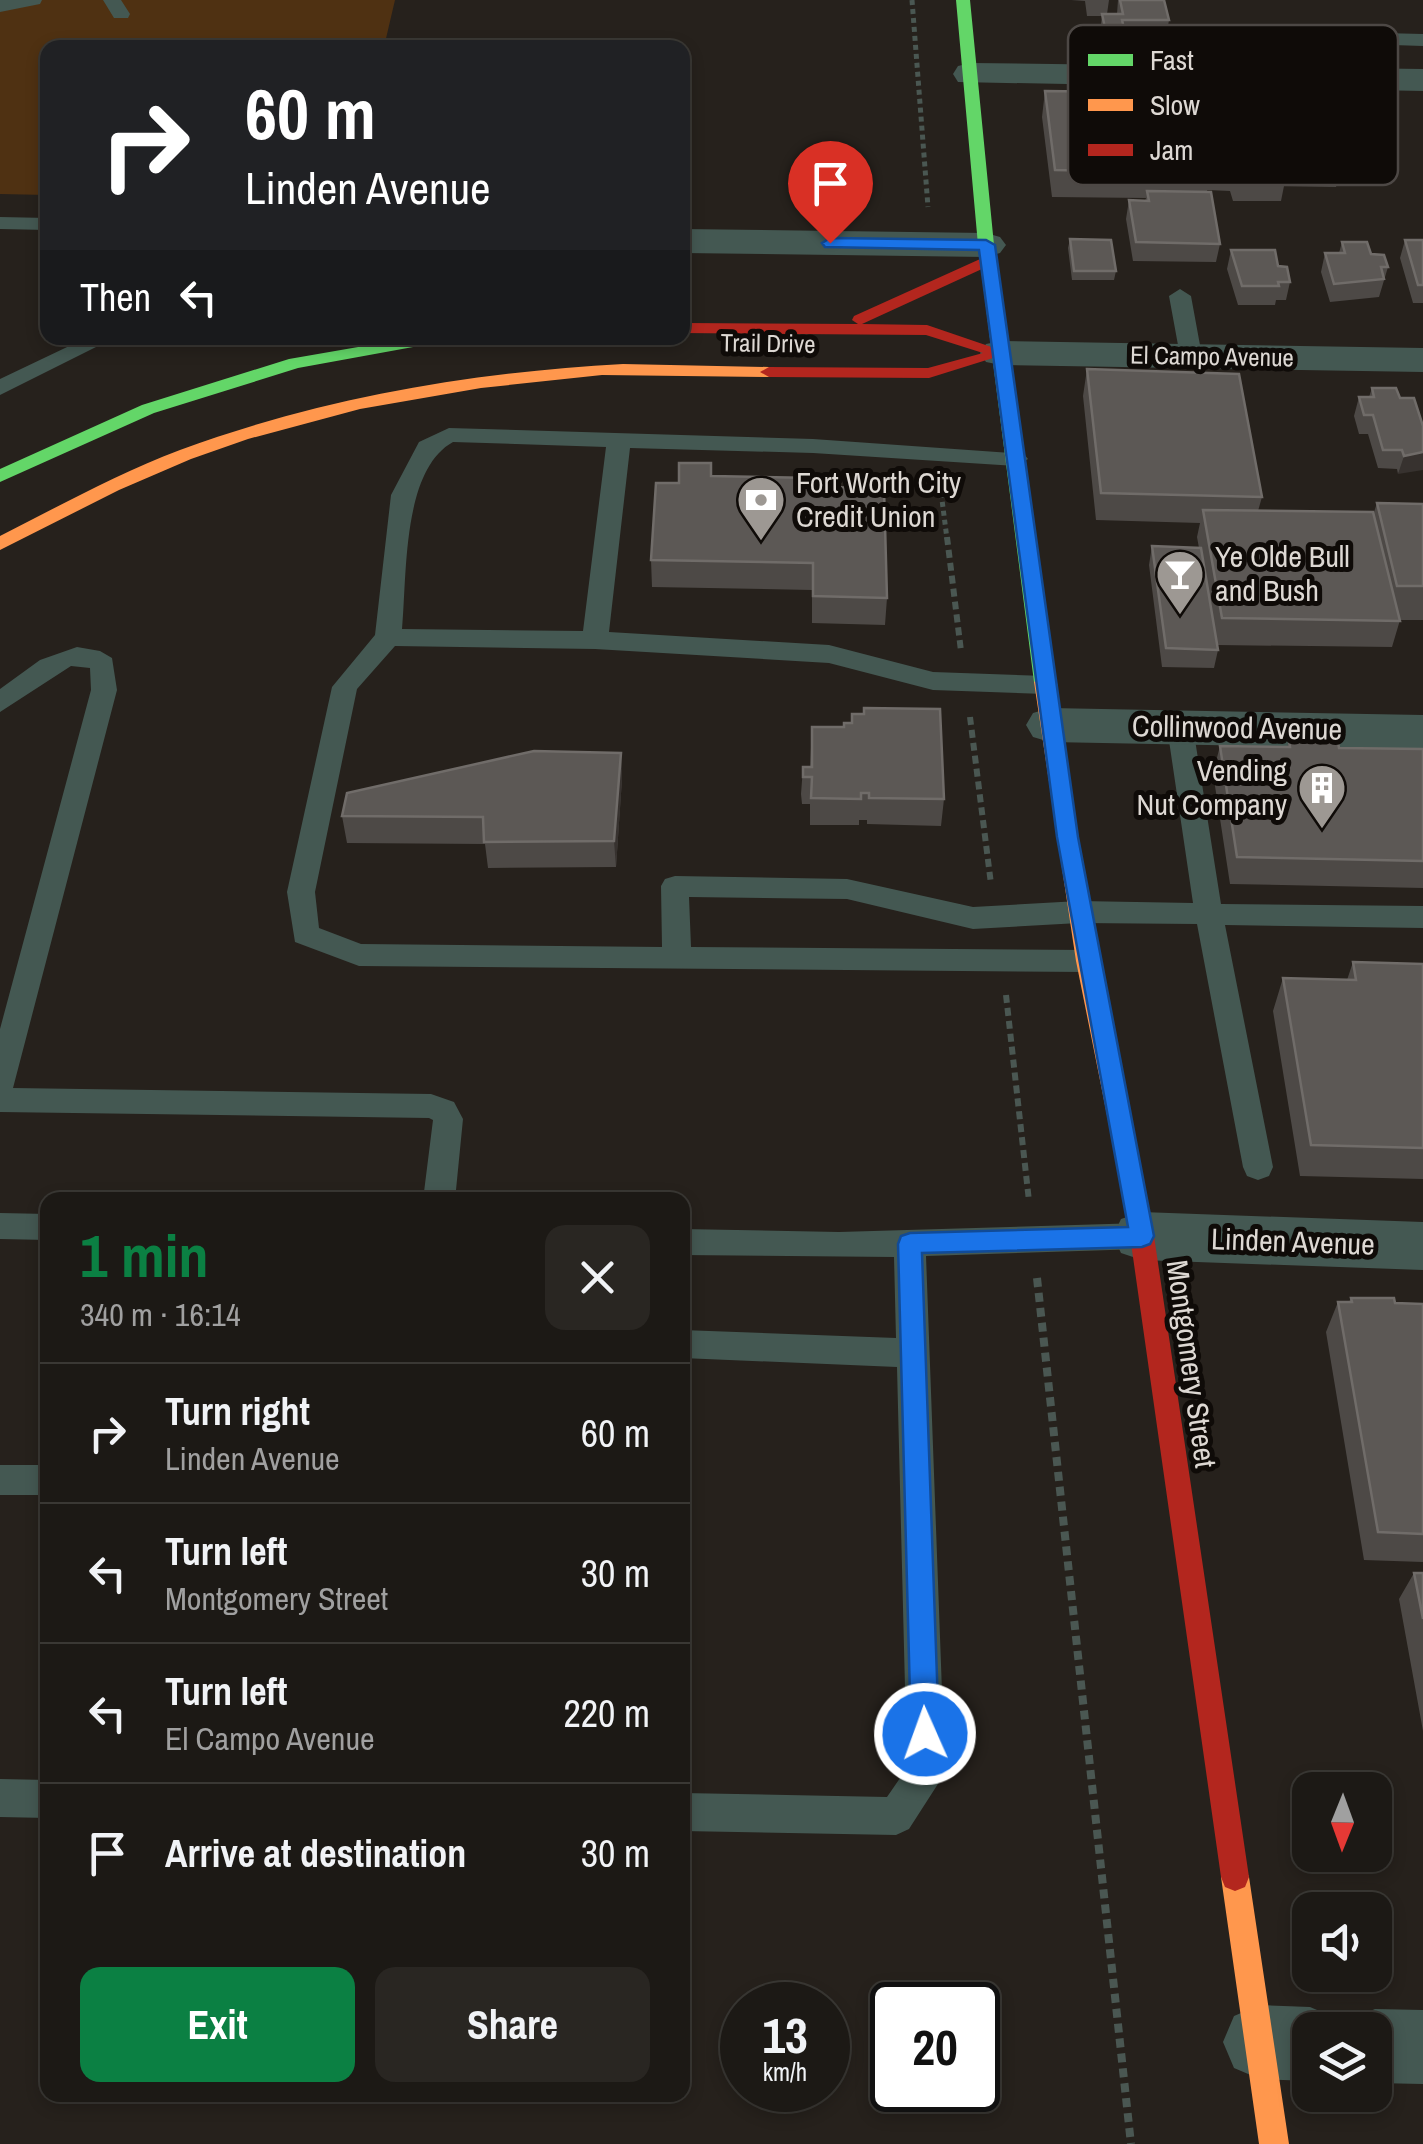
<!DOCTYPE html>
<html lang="en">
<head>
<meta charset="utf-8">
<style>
	body { margin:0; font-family:"Archivo Narrow",sans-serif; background:#292622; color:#f1f3f6; height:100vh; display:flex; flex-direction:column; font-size:38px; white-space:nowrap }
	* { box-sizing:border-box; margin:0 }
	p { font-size:32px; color:#a0a0a0 }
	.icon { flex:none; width:55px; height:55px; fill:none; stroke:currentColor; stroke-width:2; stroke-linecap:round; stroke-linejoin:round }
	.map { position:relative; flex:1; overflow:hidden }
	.side { position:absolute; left:40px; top:1192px; width:650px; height:910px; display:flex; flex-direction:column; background:#1c1915; border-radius:20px; box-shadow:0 5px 15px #0003,0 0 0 2px #3a3834 }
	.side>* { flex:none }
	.guide { position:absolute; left:40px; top:40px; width:650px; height:305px; border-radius:20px; box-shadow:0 5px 15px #0003,0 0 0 2px #3a3834; background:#202124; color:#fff; overflow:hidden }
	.needle { width:65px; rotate:181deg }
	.fabs { position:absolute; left:1292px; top:1772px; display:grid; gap:20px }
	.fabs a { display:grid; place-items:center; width:100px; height:100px; border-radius:20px; background:#1c1915; box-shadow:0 5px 15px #0003,0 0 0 2px #3a3834; font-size:50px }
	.speed { position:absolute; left:720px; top:1982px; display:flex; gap:20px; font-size:50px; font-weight:700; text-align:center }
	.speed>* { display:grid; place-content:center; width:130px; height:130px; border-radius:50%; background:#1c1915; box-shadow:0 5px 15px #0003,0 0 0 2px #3a3834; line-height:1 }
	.speed small { font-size:25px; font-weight:400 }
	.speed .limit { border:5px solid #111; border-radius:15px; background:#fff; color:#111 }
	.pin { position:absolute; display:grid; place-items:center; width:85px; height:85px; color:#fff; margin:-102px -42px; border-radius:50% 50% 50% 0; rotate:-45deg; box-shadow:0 0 10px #0007 }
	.pin .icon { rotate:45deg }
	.me { position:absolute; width:110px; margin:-55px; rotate:358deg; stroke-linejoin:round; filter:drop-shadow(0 0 8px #0008) }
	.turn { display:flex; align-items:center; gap:35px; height:210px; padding:0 40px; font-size:45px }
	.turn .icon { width:130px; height:130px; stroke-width:2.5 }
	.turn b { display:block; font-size:70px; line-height:85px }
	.then { display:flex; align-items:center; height:95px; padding:0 40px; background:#0003; gap:20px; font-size:38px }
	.round { display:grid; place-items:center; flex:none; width:105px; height:105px; border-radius:20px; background:#292622 }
	.head { display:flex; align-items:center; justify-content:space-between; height:170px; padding:0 40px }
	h1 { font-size:60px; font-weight:700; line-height:75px; color:#0b8043 }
	.primary-button { display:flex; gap:20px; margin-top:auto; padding:20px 40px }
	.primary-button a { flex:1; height:115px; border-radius:20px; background:#0b8043; color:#fff; font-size:40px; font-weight:700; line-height:115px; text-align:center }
	.primary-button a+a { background:#292622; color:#f1f3f6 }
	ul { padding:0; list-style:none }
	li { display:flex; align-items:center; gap:30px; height:140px; padding:0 40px; border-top:2px solid #3a3834 }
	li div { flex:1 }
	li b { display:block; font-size:38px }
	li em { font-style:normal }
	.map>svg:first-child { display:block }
	.green { fill:#4f3112 }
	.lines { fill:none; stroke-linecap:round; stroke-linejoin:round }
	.path-far2 { stroke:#4a5752; stroke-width:5; stroke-dasharray:5 4; stroke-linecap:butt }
	.path-far1 { stroke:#4a5752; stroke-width:6; stroke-dasharray:8 5; stroke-linecap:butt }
	.path { stroke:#4a5752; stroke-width:8; stroke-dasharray:9 6; stroke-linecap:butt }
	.lane { fill:#445852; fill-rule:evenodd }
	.street { fill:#445852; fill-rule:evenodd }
	.fast { fill:#63d668; fill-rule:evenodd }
	.slow { fill:#ff974d; fill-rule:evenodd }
	.jam { fill:#b3261e; fill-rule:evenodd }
	.wall { fill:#4d4946 }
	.shaded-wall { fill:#37322f }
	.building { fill:#5c5855; stroke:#706c69; stroke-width:2.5 }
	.route { fill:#1a73e8; stroke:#114b97; stroke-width:2.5 }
	.labels { text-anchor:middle; stroke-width:10; stroke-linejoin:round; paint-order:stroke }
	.far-street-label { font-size:25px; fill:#ddd8d3; stroke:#0f0b08 }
	.poi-label { font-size:30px; fill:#ddd8d3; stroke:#0f0b08; text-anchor:start }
	.street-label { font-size:30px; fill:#ddd8d3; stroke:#0f0b08 }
	.key { fill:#0f0b08; stroke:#4d4845; stroke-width:2.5 }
	.key-label { font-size:28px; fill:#ddd8d3 }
</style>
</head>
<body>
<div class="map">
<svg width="1423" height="2144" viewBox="0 0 1423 2144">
	<rect width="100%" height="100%" fill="#26211c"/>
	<path class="green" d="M0 0H395L384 47 48 48 47 195 0 194Z"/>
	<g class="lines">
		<path class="path-far2" d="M912 0 928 207
			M940 484 947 539"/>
		<path class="path-far1" d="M947 537 961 651
			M970 717 991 884
			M1006 995 1029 1201"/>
		<path class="path" d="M1037 1278 1131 2144"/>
		<path class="lane" d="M0 0H42L40 4 0 12Z
			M103 0H121L130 14 128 18H114Z
			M1216 29 1423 34V46L1209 39 1206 35Z
			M0 217 48 218V230L0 229Z
			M1180 289 1191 296 1202 356 1191 363 1180 356 1169 296Z
			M86 338H114L0 395V379Z
			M449 428 813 439 1024 454 1028 459 1016 466 813 453 630 448 609 632 829 645 933 672 1045 676 1054 679 1058 685 1054 691 1045 694 933 690 829 663 595 649 395 646 357 689 315 892 319 928 361 944 662 947 661 886 665 879 675 876 847 879 973 907 1079 901 1193 903 1167 727 1171 721H1189L1193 727 1221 904 1423 906V928L1225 925 1273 1167 1269 1176 1258 1180 1247 1176 1243 1167 1197 924 1079 923 973 929 847 899 689 897 691 947 1087 950 1097 953 1101 961 1097 969 1087 972 359 966 295 942 287 892 332 687 375 635 391 495 419 442ZM453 442 606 447 583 631 402 629C407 575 402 470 453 442Z
			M77 647 100 651 112 658 117 690 13 1088 431 1094 454 1102 463 1119 455 1200H423L433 1120 429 1118 0 1112V1029L91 690 90 668 71 666 0 712V689L40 660Z
			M0 1213 48 1214V1240L0 1239Z
			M1142 1223 1153 1227 1158 1236 1153 1245 1142 1249 926 1256 945 1773 909 1829 896 1835 682 1831V1793L887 1797 907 1768 897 1367 682 1358V1330L896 1338 894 1257 682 1255V1229L839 1232Z
			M0 1465H48V1495H0Z
			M0 1779 48 1780V1818L0 1817Z"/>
		<path class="street" d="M971 63 1423 69V91L958 82 953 74 958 66Z
			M682 229 986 233 1000 237 1006 245 1000 253 986 257 682 253Z
			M1001 341 1423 348V372L1001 365 986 362 980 353 986 344Z
			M1050 708 1423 715V749L1050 742 1033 737 1026 725 1033 713Z
			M1142 1212 1423 1222V1270L1142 1260 1121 1253 1113 1236 1121 1219Z
			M1260 2005 1310 2007 1336 2018 1341 2030H1310V2081L1260 2079 1234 2068 1223 2042 1234 2016Z
			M1375 2009 1423 2010V2084L1375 2083V2030H1345L1349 2020Z"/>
		<path class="fast" d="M956 0H970L994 245 1054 682 1044 689 1034 682 978 245Z
			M410 338H443L435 343 298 368 154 413 0 482V469L142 405 289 359Z"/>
		<path class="slow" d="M623 364 769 367 778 372 769 377 602 375 481 388 360 409 248 439 191 459 119 490 0 550V536C59 506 117 474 180 450 320 398 474 372 623 364Z
			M1044 675 1054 682 1098 961 1131 1125 1128 1132H1112L1109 1125 1076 961 1034 682Z
			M1235 1863 1245 1867 1249 1877 1289 2144H1259L1221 1877 1225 1867Z"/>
		<path class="jam" d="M989 255 997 260 995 263 862 324 927 325 1009 353 929 378 769 377 760 372 769 367 928 368 983 353 926 335 682 333V323L858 324 852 320 854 316Z
			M1120 1116 1128 1118 1131 1125 1154 1236 1249 1877 1245 1887 1235 1891 1225 1887 1221 1877 1130 1236 1109 1125 1112 1118Z"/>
	</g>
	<path class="wall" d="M1071 0H1109L1107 14H1117L1118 0H1164L1169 20 1166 38H1126L1123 55H1104L1100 32 1102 16H1087L1085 1Z
		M1045 91 1130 149 1197 150 1196 145 1199 126 1233 127 1279 160 1282 146 1302 147 1301 140H1287L1281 115 1285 96 1348 121 1344 139H1339L1337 147H1335L1341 169 1336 187 1284 186 1281 201H1233L1230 191 1207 190 1220 244 1216 262 1133 261 1126 219 1129 200 1145 201 1146 198 1052 197 1042 117Z
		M1070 239 1116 271 1114 280H1072L1068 248Z
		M1405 240H1423V303H1413L1400 258Z
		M1342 242 1371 254 1388 267 1379 297 1330 302 1321 272 1325 253H1339Z
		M1231 250 1278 266 1290 282 1286 300H1276L1275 305H1238L1227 269Z
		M1087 369 1262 497 1258 511 1373 515 1377 503 1423 504V620H1400L1392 647 1217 645 1218 650 1214 668 1162 667 1149 565 1152 546 1199 548 1197 537 1200 523 1096 520 1083 396Z
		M1372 388 1400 398 1423 426 1398 474 1397 469 1378 468 1368 434H1359L1354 416 1359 397H1369Z
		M711 476 814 487 887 598 885 625 812 623V590L652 587 651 560 679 483Z
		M852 714 944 799 941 826 867 824V820H859V825H810V804H802L801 794 803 767H810L812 727H844L851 723Z
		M1289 741 1339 748 1423 749V888L1230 884 1213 773 1220 746 1287 747Z
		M621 753 622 779 616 867 488 868 485 844 347 843 342 816Z
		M1353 962 1423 964V1179L1300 1176 1273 1011 1283 978 1347 980Z
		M1351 1298 1395 1303 1423 1304V1562L1364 1560 1326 1332 1338 1302H1349Z
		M1414 1573H1423V1731L1399 1599Z"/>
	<path class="shaded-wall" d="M1423 452V470L1398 474 1404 456Z
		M621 753 622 779 616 867 614 841Z"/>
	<path class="building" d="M1120 0H1164L1169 20H1122L1126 37H1107L1102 14H1123Z
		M1045 91 1120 92 1130 149 1205 150 1210 173 1055 170Z
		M1147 191 1211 192 1220 244 1136 242 1129 200 1149 201Z
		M1070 239 1111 240 1116 271H1074Z
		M1405 240H1423V285H1418Z
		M1342 242H1367L1371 254 1384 255 1388 267H1381L1384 279 1334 284 1325 253H1345Z
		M1231 250H1275L1278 266 1287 267 1290 282H1278L1279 286H1242Z
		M1087 369 1239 374 1262 497 1101 493Z
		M1372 388H1396L1400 398H1414L1423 426V452L1404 456 1402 450H1383L1373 415H1364L1359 397H1374Z
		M679 463H711V476L814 478V487L884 488 887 598 813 596V563L651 560 656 483H679Z
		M1377 503 1423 504V586H1397Z
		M1203 510 1373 512 1400 621 1222 618Z
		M1152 546 1201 548 1218 650 1166 648Z
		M864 708 940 709 944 799 869 798V793H861V799L811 798 812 777H803V767H812V727H844V723H852V714H864Z
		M1289 741 1338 742 1339 748 1423 749V861L1237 857 1220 746 1290 747Z
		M534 751 621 753 614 841 484 842 483 817 342 816 347 793Z
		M1353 962 1423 964V1148L1311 1145 1283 978 1356 980Z
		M1351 1298H1394L1395 1303 1423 1304V1534L1378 1532 1338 1302H1352Z
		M1414 1573H1423V1619Z"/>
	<path class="route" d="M830 238 986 240 995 245 1078 837 1154 1236 1150 1244 1142 1247 922 1253 939 1734 935 1743 925 1747 915 1743 911 1734 898 1244 901 1236 910 1233 1128 1227 1057 837 979 250 825 247 822 243Z"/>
	<defs>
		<g id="bank-pin" transform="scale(2.5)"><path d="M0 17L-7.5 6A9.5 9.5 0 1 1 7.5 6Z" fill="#9d9893" stroke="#0f0b08"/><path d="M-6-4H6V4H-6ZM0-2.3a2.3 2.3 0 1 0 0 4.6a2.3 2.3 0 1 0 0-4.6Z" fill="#fff"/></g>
		<g id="bar-pin" transform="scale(2.5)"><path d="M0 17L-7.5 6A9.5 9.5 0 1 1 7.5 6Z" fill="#9d9893" stroke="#0f0b08"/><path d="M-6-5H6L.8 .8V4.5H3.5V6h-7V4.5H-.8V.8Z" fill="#fff"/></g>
		<g id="building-pin" transform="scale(2.5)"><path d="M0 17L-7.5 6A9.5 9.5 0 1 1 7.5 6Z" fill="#9d9893" stroke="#0f0b08"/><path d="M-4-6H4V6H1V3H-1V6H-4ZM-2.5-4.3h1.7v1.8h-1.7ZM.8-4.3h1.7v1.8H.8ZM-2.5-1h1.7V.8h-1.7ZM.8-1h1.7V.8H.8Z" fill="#fff"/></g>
	</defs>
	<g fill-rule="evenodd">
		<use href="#bank-pin" x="761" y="500"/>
		<use href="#bar-pin" x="1180" y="574"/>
		<use href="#building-pin" x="1322" y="788"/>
	</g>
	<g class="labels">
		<g class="far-street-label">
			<text transform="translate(768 343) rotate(1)" y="9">Trail Drive</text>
			<text transform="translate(1212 356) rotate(1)" y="9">El Campo Avenue</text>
		</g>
		<g class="poi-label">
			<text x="796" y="493">Fort Worth City<tspan x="796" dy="34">Credit Union</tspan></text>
			<text x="1215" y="567">Ye Olde Bull<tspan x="1215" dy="34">and Bush</tspan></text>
			<text x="1287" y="781" text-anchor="end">Vending<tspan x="1287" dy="34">Nut Company</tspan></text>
		</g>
		<g class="street-label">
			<text transform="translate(1237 728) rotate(1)" y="10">Collinwood Avenue</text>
			<text transform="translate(1293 1242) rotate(2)" y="10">Linden Avenue</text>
			<text transform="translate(1191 1364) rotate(82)" y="10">Montgomery Street</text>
		</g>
	</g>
	<rect x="1068" y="25" width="330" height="160" rx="15" class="key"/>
	<rect x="1088" y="54" width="45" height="12" fill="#63d668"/>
	<rect x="1088" y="99" width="45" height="12" fill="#ff974d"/>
	<rect x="1088" y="144" width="45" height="12" fill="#b3261e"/>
	<g class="key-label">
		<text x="1150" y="70">Fast</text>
		<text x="1150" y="115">Slow</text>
		<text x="1150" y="160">Jam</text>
	</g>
</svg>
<div class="fabs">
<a><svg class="needle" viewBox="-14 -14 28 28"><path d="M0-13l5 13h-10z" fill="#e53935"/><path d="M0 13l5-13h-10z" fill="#a0a0a0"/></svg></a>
<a><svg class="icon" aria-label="sound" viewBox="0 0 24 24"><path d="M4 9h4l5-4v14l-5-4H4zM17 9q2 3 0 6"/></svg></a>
<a><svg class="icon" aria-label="layers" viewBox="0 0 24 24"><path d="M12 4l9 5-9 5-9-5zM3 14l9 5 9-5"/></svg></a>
</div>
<div class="speed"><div>13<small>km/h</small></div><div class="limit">20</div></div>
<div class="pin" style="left:830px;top:243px;background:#d93025"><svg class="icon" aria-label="arrive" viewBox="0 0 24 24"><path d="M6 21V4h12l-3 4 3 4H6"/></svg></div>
<svg class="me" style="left:925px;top:1734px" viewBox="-20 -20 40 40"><circle r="17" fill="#1a73e8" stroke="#fff" stroke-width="3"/><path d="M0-11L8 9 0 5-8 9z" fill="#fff"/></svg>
<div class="guide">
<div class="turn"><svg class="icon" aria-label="right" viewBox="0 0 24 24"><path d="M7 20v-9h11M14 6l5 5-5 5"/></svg><div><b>60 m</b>Linden Avenue</div></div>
<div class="then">Then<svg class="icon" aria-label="left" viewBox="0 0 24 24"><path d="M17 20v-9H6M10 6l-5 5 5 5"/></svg></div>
</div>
<section class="side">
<div class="head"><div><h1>1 min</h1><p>340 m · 16:14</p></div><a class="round"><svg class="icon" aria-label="close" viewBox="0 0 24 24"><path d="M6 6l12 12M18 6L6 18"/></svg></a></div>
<ul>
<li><svg class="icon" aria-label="right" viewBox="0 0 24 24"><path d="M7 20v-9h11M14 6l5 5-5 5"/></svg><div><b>Turn right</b><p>Linden Avenue</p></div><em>60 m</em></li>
<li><svg class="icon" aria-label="left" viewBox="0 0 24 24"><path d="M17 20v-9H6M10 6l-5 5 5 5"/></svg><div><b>Turn left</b><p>Montgomery Street</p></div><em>30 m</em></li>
<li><svg class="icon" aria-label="left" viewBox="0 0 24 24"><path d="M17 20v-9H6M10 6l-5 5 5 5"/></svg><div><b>Turn left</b><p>El Campo Avenue</p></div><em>220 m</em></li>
<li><svg class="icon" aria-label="arrive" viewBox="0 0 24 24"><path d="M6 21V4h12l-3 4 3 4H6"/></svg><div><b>Arrive at destination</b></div><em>30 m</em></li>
</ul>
<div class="primary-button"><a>Exit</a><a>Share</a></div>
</section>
</div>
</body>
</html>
